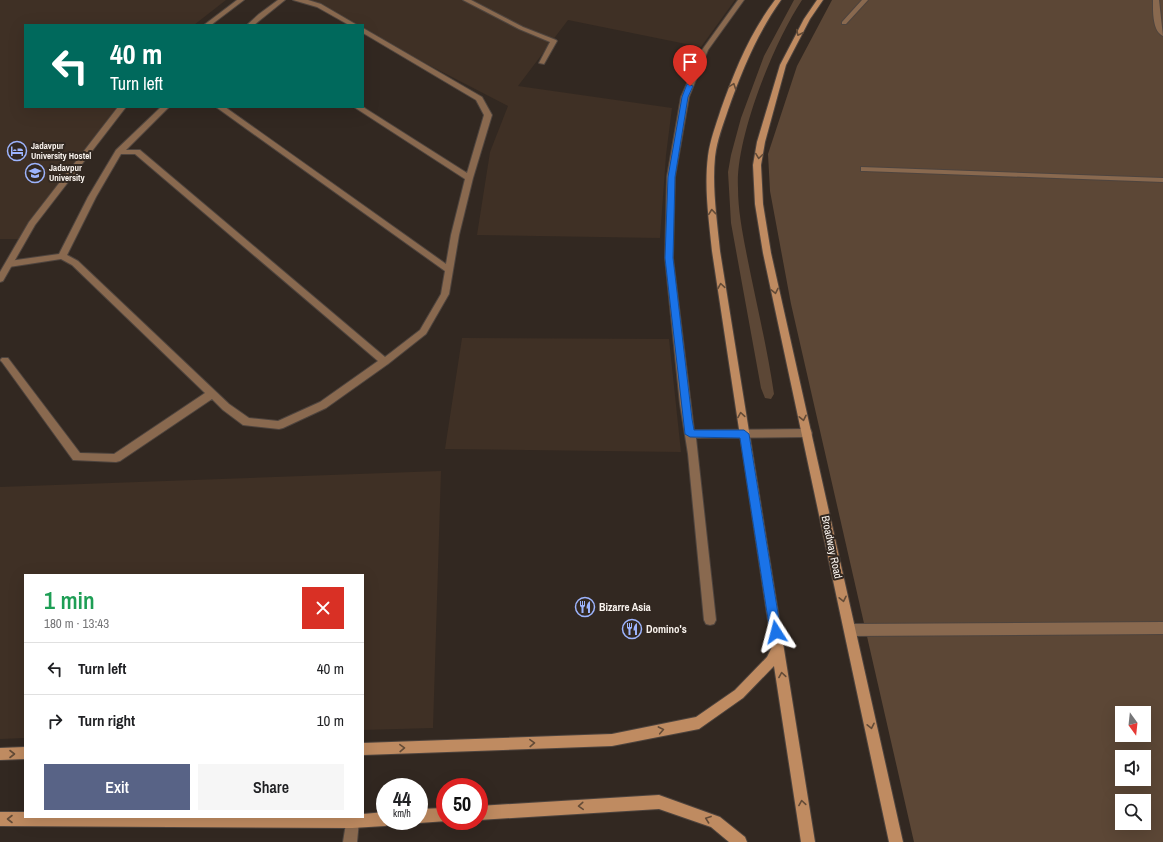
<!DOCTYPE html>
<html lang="en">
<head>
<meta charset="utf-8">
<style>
	body { margin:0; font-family:"Archivo Narrow",sans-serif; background:#f6f6f6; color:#202124; height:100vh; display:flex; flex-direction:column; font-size:15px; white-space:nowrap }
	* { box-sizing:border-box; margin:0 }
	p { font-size:13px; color:#757577 }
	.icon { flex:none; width:22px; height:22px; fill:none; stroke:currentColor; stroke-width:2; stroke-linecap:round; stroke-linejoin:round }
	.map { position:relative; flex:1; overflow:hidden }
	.sheet { position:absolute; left:24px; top:574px; width:340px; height:244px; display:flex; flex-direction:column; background:#fff; border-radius:0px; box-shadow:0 4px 16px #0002 }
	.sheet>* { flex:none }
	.banner { position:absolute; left:24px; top:24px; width:340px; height:84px; border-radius:0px; box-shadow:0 4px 16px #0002; background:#00695c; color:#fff; overflow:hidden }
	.needle { width:26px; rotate:165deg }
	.controls { position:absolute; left:1115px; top:706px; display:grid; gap:8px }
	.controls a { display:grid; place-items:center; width:36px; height:36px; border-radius:0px; background:#fff; box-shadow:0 4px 16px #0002; font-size:20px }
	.speed { position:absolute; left:376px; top:778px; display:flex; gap:8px; font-size:20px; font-weight:700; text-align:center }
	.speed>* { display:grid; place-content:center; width:52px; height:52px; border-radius:50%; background:#fff; box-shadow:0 4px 16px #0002; line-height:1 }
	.speed small { font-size:10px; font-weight:400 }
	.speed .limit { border:6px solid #d22; background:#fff; color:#111 }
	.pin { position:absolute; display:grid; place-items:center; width:34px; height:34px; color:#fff; margin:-41px -17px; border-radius:50% 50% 50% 0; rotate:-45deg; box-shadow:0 0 4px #0007 }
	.pin .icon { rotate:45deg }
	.me { position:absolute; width:44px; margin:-22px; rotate:351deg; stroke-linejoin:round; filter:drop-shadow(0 0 3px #0008) }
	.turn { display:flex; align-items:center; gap:14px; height:84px; padding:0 20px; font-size:18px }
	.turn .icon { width:52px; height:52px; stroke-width:2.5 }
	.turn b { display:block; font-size:28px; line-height:34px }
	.round { display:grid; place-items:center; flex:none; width:42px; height:42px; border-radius:0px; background:#f6f6f6 }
	.head { display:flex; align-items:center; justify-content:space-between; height:68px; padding:0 20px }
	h1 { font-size:24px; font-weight:600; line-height:30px; color:#1e9e55 }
	.primary-button { display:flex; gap:8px; margin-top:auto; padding:8px 20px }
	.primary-button a { flex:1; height:46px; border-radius:0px; background:#586386; color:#fff; font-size:16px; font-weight:600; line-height:46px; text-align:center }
	.primary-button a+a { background:#f6f6f6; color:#202124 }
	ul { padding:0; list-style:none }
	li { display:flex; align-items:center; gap:12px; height:52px; padding:0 20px; border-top:1px solid #e0e0e0 }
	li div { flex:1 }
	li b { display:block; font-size:15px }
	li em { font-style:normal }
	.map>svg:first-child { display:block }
	.built { fill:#3f3025 }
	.green { fill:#5c4736; fill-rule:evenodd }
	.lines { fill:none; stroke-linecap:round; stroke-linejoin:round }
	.lane-casing { stroke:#4e443e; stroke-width:2 }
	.street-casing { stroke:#4e443e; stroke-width:2 }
	.secondary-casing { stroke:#4e443e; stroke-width:2 }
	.lane { fill:#89694f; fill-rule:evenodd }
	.street { fill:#89694f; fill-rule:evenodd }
	.secondary { fill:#bf8b61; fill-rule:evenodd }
	.oneway { stroke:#634b37 }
	.route { fill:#1a73e8; stroke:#114b97 }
	.labels { text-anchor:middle; stroke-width:4; stroke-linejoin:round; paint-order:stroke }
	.far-poi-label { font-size:9px; font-weight:bold; fill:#f9f3ee; stroke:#322821; text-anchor:start }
	.street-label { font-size:11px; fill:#f9f3ee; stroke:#322821 }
	.poi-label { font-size:11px; font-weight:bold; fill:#f9f3ee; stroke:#322821; text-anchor:start }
</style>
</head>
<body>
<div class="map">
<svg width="1163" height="842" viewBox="0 0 1163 842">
	<rect width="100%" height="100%" fill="#322821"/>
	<path class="built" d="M0 0H226L194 25H25V107H117L22 239H0Z
		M304 0H735L701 47 568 20 518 86 672 108 666 155 660 238 477 235 490 152 508 106 363 31V25H352Z
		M462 338 669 339 681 452 445 449Z
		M441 471 433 728 363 730V575H25V738L0 739V487Z"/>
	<path class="green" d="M794 0H802C774 42 735 138 738 188 738 209 742 230 746 251 755 298 767 346 774 394L771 399 765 398 761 388 731 223 728 172 731 155 741 118 764 56Z
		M832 0H1163V842H914L791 304 770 191 768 154 797 66ZM1122 713H1144V735H1122ZM1122 757H1144V779H1122ZM1122 801H1144V823H1122Z"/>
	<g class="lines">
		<g class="lane-casing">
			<path id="lane" d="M278 0H285L254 25H247L259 14Z
				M293 0H308L321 4 357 25H349L317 7Z
				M463 0H471L523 27 556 40 557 41 544 64 539 63 550 42 519 29Z
				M862 0H868L846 24H842V22Z
				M1153 0H1159L1163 36C1152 31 1153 10 1153 0Z
				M363 28 482 97 492 115 473 178 459 235 449 294 426 334 388 364 326 408 283 428 279 429 243 425 223 410 212 399 120 461 116 462 73 460 2 362 0 360 2 358H8L80 453 114 454 205 393 72 265 61 259 9 267 5 264 9 261 59 254 88 197 116 150 161 107H169L126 150H140L385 357 420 330 441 294 445 271 216 107H225L446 264 451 235 465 179 354 107H363L467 173 484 115 476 100 363 33ZM121 154H135L378 361 320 402 278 421 249 418 229 404 78 261 67 255 96 197Z
				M861 167 1163 178V182L864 171H861Z
				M1163 622V634L850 636 846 634 844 630 846 626 850 624Z"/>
		</g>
		<g class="street-casing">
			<path id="street" d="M237 0H244L211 25H204Z
				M738 0H744L708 50 689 97 675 177 673 258 694 430 807 429 811 430 812 433 811 436 807 437 696 438 716 620 714 624 710 625 706 624 704 620 688 454 680 404 665 258 667 177 681 97 702 50Z
				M118 107H126L35 225 3 281 0 282V272L29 222Z
				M347 817H357L359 821 357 842H343Z"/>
		</g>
		<g class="secondary-casing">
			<path id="secondary" d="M775 0H781C757 34 742 70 728 110 723 125 717 140 715 157 712 188 717 220 720 251L815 842H801L774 666 743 698 699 729 612 746 363 755V743L612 734 696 717 735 690 767 657 772 647 712 251C709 220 704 188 708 156 710 140 716 125 721 109 735 70 750 33 775 0Z
				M817 0H823L810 19 786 65 765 142 761 165 763 204 771 253 903 842H889L763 253 755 204 753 165 757 142 780 65 804 19Z
				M25 747V759L0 760V748Z
				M659 795 720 817 745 837 747 842H729L711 827 659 809 479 820V806Z
				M445 808V821H447L419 823 415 821H419V809Z
				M0 812H25V817H363V814L385 812V821H391L390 824 385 826 352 828 0 826Z"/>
		</g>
		<use href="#lane" class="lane"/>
		<use href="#street" class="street"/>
		<use href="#secondary" class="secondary"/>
	</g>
	<defs><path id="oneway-chevron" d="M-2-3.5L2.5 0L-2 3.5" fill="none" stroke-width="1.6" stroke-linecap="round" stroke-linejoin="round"/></defs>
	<g class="oneway">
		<use href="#oneway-chevron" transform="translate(799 33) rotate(117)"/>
		<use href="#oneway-chevron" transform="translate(733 86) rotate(-70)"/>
		<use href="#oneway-chevron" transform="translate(759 156) rotate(98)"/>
		<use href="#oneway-chevron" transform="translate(712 212) rotate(-96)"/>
		<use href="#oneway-chevron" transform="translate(721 286) rotate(-99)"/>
		<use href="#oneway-chevron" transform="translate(775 291) rotate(78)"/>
		<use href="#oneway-chevron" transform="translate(741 415) rotate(-99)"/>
		<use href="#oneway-chevron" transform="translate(803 418) rotate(78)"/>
		<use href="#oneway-chevron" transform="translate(843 599) rotate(78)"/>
		<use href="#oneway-chevron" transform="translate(782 675) rotate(-99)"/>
		<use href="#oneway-chevron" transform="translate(871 726) rotate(78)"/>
		<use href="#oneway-chevron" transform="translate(661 730) rotate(-11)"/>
		<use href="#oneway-chevron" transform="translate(532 743) rotate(-2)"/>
		<use href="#oneway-chevron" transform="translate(402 748) rotate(-2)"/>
		<use href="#oneway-chevron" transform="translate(12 754)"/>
		<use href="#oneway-chevron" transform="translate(802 803) rotate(-99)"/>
		<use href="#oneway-chevron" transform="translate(581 806) rotate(176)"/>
		<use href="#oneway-chevron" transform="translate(10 819) rotate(-180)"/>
		<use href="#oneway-chevron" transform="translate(708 819) rotate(-160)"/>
	</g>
	<path class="route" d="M687 84 693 86 688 97 675 177 673 258 692 419 694 430H744L749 434 781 632 780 635 776 637 772 635 770 632 740 438 690 437 685 434 665 258 668 177 682 97Z"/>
	<defs>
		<g id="hotel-ring" transform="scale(1)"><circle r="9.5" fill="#322821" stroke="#9db4fd" stroke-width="1.5"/><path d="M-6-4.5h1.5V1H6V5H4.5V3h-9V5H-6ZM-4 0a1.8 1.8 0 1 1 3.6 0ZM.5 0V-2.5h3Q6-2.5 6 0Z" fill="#9db4fd"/></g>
		<g id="university-ring" transform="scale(1)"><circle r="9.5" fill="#322821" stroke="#9db4fd" stroke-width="1.5"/><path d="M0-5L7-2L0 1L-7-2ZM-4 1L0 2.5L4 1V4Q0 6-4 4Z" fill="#9db4fd"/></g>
		<g id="restaurant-ring" transform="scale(1)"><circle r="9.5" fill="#322821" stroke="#9db4fd" stroke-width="1.5"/><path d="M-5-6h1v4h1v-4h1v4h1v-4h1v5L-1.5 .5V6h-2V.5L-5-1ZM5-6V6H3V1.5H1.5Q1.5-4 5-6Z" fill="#9db4fd"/></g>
	</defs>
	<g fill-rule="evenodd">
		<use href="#hotel-ring" x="17" y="151"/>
		<use href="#university-ring" x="35" y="173"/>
		<use href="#restaurant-ring" x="585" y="607"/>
		<use href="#restaurant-ring" x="632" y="629"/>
	</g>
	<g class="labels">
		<g class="far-poi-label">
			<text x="31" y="149">Jadavpur<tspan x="31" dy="10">University Hostel</tspan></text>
			<text x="49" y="171">Jadavpur<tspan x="49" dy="10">University</tspan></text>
		</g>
		<g class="street-label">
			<text transform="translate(832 547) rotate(78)" y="4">Broadway Road</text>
		</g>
		<g class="poi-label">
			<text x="599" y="611">Bizarre Asia</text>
			<text x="646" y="633">Domino's</text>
		</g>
	</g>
</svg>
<div class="controls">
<a><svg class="needle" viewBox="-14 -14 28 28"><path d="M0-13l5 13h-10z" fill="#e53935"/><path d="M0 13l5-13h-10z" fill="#757577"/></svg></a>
<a><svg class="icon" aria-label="sound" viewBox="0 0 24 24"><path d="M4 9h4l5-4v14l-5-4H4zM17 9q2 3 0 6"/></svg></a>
<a><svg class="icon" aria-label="search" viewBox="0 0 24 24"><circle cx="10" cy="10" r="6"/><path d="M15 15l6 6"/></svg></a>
</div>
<div class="speed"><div>44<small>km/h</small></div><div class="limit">50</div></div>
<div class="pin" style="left:690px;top:86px;background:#d93025"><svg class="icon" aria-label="arrive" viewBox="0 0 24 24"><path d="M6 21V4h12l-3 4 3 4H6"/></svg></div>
<svg class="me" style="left:776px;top:632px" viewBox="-20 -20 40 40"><path d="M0-17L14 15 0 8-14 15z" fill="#1a73e8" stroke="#fff" stroke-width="4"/></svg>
<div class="banner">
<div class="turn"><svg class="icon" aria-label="left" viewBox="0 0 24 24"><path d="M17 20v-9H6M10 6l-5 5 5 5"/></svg><div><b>40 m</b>Turn left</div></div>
</div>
<section class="sheet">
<div class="head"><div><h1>1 min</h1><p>180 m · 13:43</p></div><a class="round" style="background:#d93025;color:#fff"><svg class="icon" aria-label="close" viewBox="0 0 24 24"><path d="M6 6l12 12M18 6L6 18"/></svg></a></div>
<ul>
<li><svg class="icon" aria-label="left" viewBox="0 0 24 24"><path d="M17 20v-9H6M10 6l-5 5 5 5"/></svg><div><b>Turn left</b></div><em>40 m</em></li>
<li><svg class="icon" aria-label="right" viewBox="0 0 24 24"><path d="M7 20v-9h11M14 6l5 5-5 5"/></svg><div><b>Turn right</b></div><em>10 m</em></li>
</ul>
<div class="primary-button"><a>Exit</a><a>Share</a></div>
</section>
</div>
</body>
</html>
